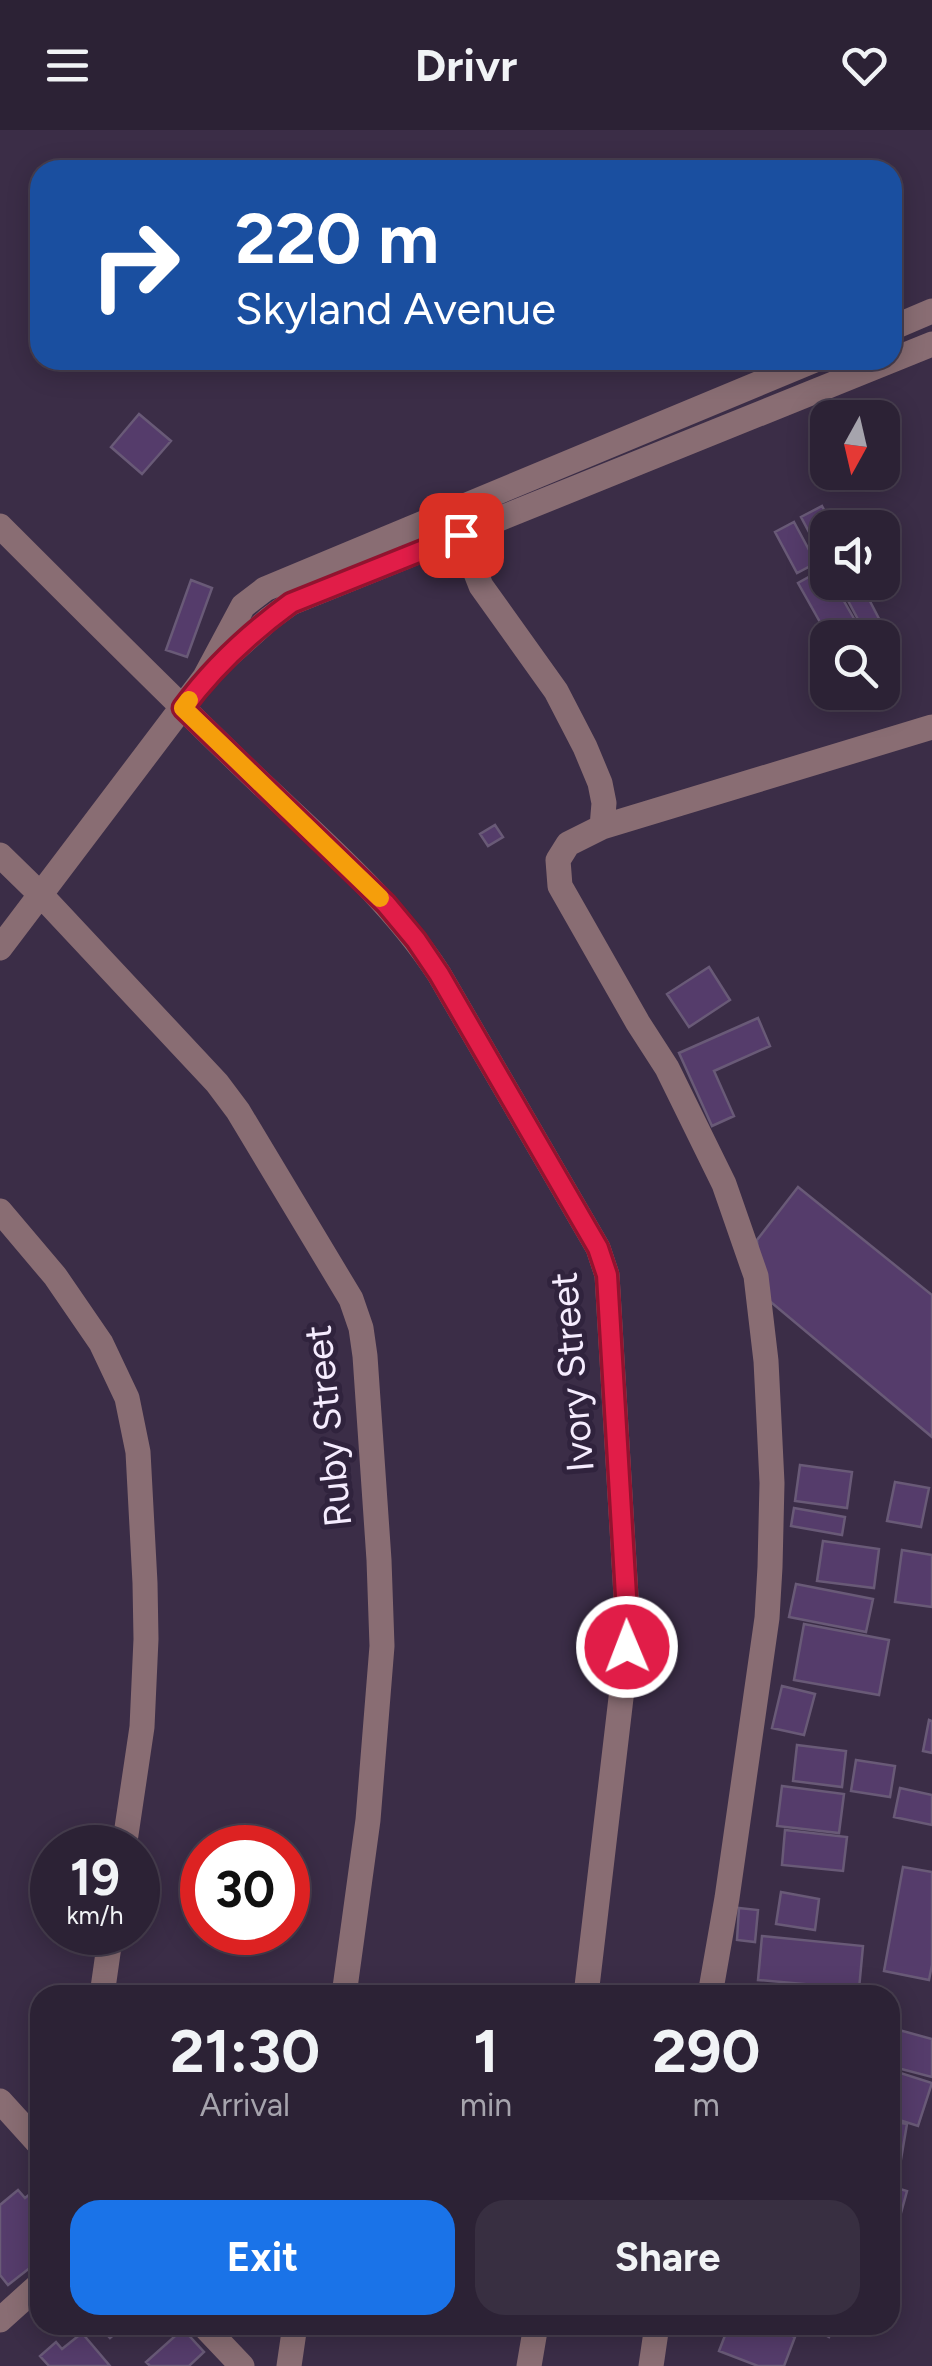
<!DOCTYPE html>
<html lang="en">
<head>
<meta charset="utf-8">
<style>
	body { margin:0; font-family:Figtree,sans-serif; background:#382f41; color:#f1f3f6; height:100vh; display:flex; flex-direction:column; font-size:38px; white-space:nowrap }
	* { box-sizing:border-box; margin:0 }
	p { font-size:32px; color:#a6a4ad }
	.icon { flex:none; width:55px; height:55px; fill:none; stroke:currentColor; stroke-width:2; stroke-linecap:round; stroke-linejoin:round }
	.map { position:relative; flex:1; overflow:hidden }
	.panel { position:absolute; left:30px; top:1855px; width:870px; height:350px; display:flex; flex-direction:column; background:#2c2235; border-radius:30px; box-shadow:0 5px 25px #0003,0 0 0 2px #483f50 }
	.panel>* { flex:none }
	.hud { position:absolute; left:30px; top:30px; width:872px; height:210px; border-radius:30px; box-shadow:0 5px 25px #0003,0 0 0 2px #483f50; background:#1a4fa0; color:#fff; overflow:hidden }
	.needle { width:65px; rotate:188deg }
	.tools { position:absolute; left:810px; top:270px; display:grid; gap:20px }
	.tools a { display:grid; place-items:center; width:90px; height:90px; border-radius:20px; background:#2c2235; box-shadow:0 5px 25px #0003,0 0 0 2px #483f50; font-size:50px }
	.speed { position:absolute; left:30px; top:1695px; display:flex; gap:20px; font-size:50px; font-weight:700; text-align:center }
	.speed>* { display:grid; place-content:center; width:130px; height:130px; border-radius:50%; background:#2c2235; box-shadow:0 5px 25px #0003,0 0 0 2px #483f50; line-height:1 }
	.speed small { font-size:25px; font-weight:400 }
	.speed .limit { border:15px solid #d22; background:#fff; color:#111 }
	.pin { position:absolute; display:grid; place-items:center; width:85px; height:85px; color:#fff; margin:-42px; border-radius:20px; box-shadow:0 5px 15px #0006 }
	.me { position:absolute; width:110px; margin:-55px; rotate:359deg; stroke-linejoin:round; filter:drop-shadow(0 0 8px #0008) }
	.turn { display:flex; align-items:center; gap:35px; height:210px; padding:0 40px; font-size:45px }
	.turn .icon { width:130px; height:130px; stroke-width:2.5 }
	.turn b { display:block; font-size:70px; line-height:85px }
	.eta { display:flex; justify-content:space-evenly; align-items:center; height:170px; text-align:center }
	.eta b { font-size:60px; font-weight:700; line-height:70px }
	.action { display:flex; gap:20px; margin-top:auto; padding:20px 40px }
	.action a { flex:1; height:115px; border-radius:30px; background:#1a73e8; color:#fff; font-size:40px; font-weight:700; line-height:115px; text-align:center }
	.action a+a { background:#382f41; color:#f1f3f6 }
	header { display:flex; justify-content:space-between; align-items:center; height:130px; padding:0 40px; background:#2c2235; font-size:45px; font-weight:700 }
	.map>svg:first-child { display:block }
	.building { fill:#553c6b; stroke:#695a77; stroke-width:2.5 }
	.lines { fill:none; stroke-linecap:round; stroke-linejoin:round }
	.minor { stroke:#896d73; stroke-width:25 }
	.route-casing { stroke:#92132f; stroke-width:25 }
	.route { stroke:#e11d48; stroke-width:18 }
	.slow { stroke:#f59e0b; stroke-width:18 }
	.labels { text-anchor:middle; stroke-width:10; stroke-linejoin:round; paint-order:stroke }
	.street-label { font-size:38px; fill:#f5ecfe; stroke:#30233d }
</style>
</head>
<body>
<header><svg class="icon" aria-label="menu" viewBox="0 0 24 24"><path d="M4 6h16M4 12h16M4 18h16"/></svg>Drivr<svg class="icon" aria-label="heart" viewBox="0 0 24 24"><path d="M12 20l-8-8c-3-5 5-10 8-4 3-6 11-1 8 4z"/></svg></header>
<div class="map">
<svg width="932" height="2236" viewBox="0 0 932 2236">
	<rect width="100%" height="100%" fill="#3b2d47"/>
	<path class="building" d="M139 284 171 311 142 344 111 317Z
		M822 376 834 398H828L827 436 801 387Z
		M794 392 816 433 797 443 775 402Z
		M825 438 828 452H833L865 508H829L798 453Z
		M191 450 212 458 187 527 166 520Z
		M838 452H860L891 512 882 516V508H868Z
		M495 695 503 707 488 716 480 704Z
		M709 837 730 870 689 897 667 864Z
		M758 888 770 916 714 941 734 986 712 996 679 923Z
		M798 1057 932 1165V1307L760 1163 757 1110Z
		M800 1335 852 1342 847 1378 795 1371Z
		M895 1352 929 1358 921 1397 887 1391Z
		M794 1378 845 1387 842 1405 791 1396Z
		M823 1411 879 1419 874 1458 817 1451Z
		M902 1420 932 1425V1477L895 1472Z
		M796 1454 873 1469 866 1502 789 1487Z
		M804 1494 889 1510 879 1565 794 1550Z
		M782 1556 815 1564 804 1605 772 1598Z
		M929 1590 932 1591V1623L923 1621Z
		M797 1615 846 1621 842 1657 793 1651Z
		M856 1630 895 1636 890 1667 851 1661Z
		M782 1656 844 1664 839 1703 777 1696Z
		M900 1658 932 1665V1695L894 1687Z
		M785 1700 847 1707 843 1741 782 1735Z
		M903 1737 932 1742V1835L929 1850 884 1841Z
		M781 1762 819 1769 815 1800 776 1794Z
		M739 1778 758 1780 755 1812 737 1810Z
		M762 1806 863 1816 859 1859 758 1850Z
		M899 1900 932 1909V1947L890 1936Z
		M891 1940 932 1953 918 1996 890 1987Z
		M890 1991 907 1994 898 2047 890 2045Z
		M40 2056V2130L8 2155 0 2145V2075L18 2060 25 2068Z
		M890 2056 907 2061 901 2083 890 2080Z
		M98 2195H125L110 2208Z
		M729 2195H764L795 2207 784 2236H758L719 2221Z
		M807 2195H835L829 2207Z
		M183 2199 204 2222 189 2236H150L146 2232Z
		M82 2203 110 2236H49L40 2226 56 2212 62 2219Z"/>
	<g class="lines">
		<path class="minor" d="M892 198 932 181
			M0 396C83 479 166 562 251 644 317 707 389 767 439 844L598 1118 607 1145 627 1483V1517L586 1865
			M461 405 481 456 556 561 585 617 600 653 604 673 602 697
			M220 533 269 489 291 473 932 214
			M0 725 41 765 217 953 238 981 351 1169 361 1198 365 1226 379 1430 382 1516 368 1690 344 1865
			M0 818 205 547 243 476 265 459 815 230
			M0 1081 55 1146 101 1213 127 1268 138 1322 145 1453 146 1509 142 1597 124 1718
			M102 1865 111 1802
			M710 1865 727 1768 767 1488 770 1437 772 1353 769 1291 766 1231 756 1146 724 1054 667 938 638 893 560 756 558 730 568 714 602 697 932 597
			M0 1971 40 2015
			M0 2190 40 2154
			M203 2195 242 2236
			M289 2236 295 2195
			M529 2236 536 2195
			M651 2236 657 2195"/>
	</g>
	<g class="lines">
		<g class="route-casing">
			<path id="route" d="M461 405 291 473C250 503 213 537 183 578L386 774 416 810 439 844 598 1118 607 1145 627 1483V1517"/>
		</g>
		<use href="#route" class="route"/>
		<path class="slow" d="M189 570 183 578 380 768"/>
	</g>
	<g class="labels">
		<g class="street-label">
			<text transform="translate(572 1242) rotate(-95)" y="13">Ivory Street</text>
			<text transform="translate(328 1296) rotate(-96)" y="13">Ruby Street</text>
		</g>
	</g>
</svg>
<div class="tools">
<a><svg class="needle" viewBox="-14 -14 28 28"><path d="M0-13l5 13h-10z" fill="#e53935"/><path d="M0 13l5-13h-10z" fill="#a6a4ad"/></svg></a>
<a><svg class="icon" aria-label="sound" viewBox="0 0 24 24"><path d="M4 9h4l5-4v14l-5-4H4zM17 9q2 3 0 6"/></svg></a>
<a><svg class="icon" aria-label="search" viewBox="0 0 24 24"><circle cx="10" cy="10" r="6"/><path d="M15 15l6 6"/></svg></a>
</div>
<div class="speed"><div>19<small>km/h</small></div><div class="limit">30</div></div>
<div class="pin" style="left:461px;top:405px;background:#d93025"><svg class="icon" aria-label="arrive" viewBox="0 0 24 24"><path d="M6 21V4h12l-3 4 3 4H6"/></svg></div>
<svg class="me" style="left:627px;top:1517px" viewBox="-20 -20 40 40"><circle r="17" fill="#e11d48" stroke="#fff" stroke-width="3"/><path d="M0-11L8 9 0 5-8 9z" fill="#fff"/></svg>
<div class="hud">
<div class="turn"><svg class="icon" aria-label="right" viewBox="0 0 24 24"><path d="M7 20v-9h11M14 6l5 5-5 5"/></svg><div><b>220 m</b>Skyland Avenue</div></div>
</div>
<section class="panel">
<div class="eta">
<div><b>21:30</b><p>Arrival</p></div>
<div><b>1</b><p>min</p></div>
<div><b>290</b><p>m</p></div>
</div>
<div class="action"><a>Exit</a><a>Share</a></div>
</section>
</div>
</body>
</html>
